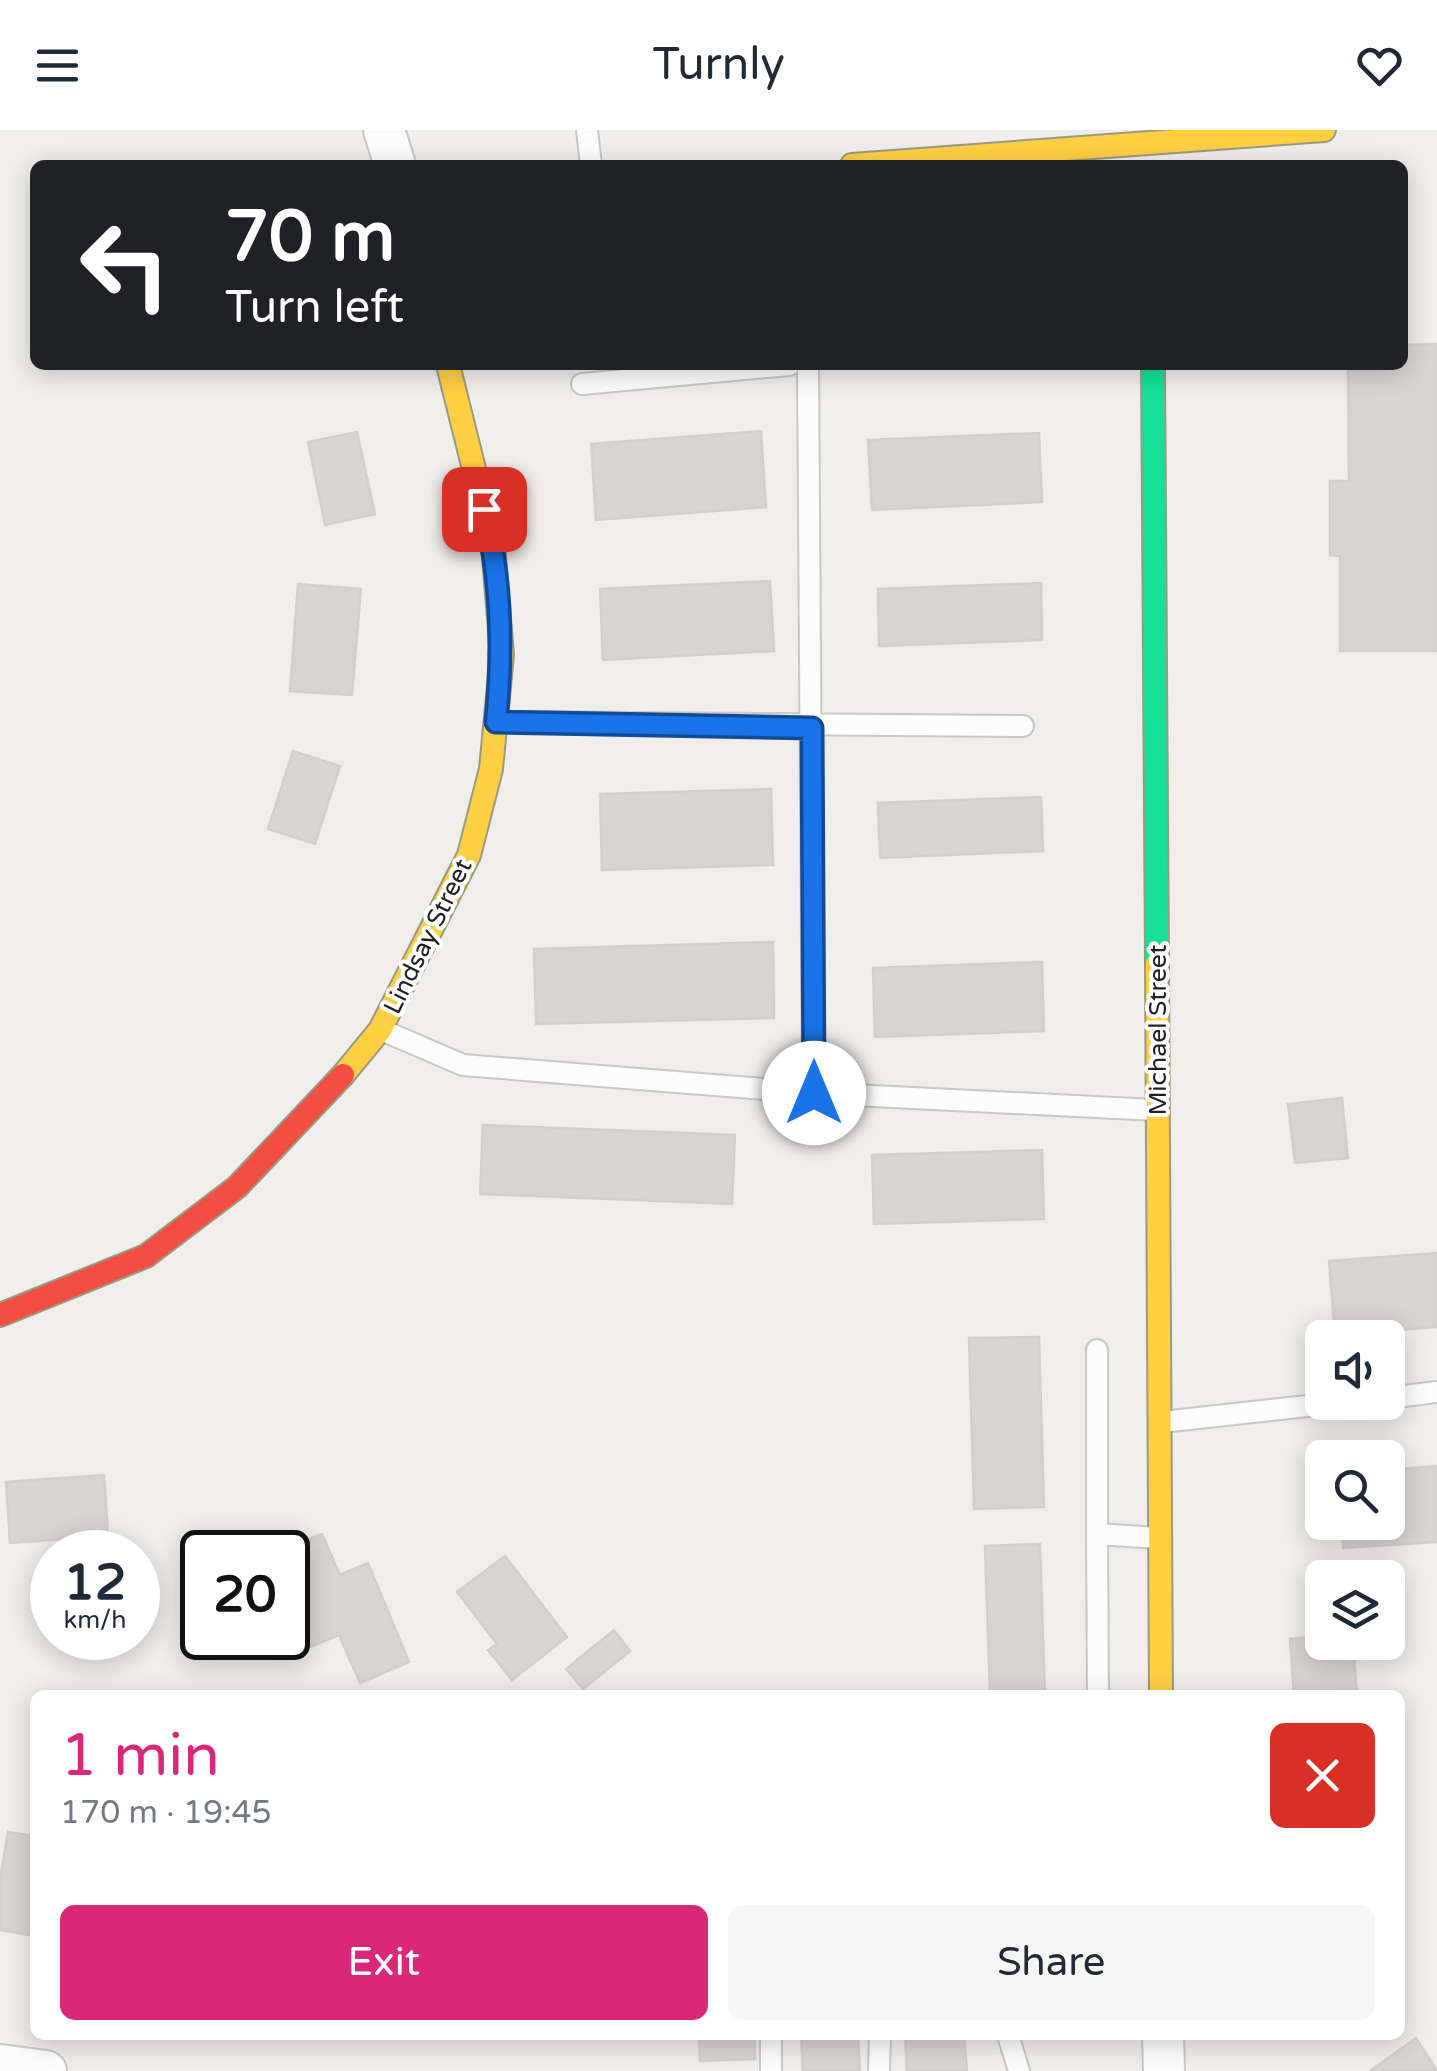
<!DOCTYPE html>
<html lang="en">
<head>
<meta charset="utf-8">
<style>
	body { margin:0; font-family:"Varela Round",sans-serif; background:#f6f6f7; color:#1f2937; height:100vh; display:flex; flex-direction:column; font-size:38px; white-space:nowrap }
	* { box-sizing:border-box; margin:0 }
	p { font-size:32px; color:#747a83 }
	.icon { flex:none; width:55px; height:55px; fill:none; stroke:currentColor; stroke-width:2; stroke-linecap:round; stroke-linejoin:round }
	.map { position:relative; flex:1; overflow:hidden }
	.drawer { position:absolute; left:30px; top:1560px; width:1375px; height:350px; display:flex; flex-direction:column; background:#fff; border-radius:15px; box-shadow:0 5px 25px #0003 }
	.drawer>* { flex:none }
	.hud { position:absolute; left:30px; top:30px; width:1378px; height:210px; border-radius:15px; box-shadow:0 5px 25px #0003; background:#202124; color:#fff; overflow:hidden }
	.buttons { position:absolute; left:1305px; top:1190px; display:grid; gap:20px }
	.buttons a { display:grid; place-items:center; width:100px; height:100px; border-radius:15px; background:#fff; box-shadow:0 5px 25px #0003; font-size:50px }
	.speed { position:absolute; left:30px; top:1400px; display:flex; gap:20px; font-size:50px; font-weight:700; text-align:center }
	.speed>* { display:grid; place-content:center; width:130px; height:130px; border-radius:50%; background:#fff; box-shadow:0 5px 25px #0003; line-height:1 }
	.speed small { font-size:25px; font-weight:400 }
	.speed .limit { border:5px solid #111; border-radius:15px; background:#fff; color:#111 }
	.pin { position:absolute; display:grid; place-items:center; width:85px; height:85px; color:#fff; margin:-42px; border-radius:20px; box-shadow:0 5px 15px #0006 }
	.me { position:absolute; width:110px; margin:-55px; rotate:0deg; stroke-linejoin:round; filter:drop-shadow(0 0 8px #0008) }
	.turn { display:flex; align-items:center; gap:35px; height:210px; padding:0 30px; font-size:45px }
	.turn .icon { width:130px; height:130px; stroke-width:2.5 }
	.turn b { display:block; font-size:70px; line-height:85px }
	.round { display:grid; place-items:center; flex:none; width:105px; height:105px; border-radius:15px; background:#f6f6f7 }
	.summary { display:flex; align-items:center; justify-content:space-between; height:170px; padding:0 30px }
	h1 { font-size:60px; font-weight:600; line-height:75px; color:#db2777 }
	.cta { display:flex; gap:20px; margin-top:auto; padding:20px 30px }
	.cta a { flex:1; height:115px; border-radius:15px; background:#db2777; color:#fff; font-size:40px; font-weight:600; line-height:115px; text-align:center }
	.cta a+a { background:#f6f6f7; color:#1f2937 }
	header { display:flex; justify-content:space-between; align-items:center; height:130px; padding:0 30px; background:#fff; font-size:45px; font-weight:600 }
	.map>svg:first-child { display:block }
	.building { fill:#d7d4d2; stroke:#d3d0cc; stroke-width:2.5 }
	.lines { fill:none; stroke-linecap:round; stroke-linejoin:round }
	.lane-casing { stroke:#c9c8c7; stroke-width:24 }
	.street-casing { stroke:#c9c8c7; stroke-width:44 }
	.fast-casing { stroke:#999a82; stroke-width:26 }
	.slow-casing { stroke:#999a82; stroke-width:26 }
	.jam-casing { stroke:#999a82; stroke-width:26 }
	.lane { stroke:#fdfcfc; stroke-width:20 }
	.street { stroke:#fdfcfc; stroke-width:40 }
	.fast { stroke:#16e098; stroke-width:22 }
	.slow { stroke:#ffcf43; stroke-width:22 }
	.jam { stroke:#f24e42; stroke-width:22 }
	.route-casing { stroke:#114b97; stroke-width:25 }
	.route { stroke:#1a73e8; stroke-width:18 }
	.labels { text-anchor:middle; stroke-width:8; stroke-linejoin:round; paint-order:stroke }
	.street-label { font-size:25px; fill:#222; stroke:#fff }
</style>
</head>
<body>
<header><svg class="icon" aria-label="menu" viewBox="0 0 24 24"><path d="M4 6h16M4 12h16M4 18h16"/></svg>Turnly<svg class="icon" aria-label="heart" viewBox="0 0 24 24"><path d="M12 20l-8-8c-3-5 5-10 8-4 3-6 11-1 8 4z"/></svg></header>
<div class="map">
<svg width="1437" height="1941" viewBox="0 0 1437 1941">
	<rect width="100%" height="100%" fill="#f0eeeb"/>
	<path class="building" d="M1437 214V521H1340V426L1330 425V351H1349L1348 240 1402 235V215Z
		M761 301 766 377 596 390 591 314Z
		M357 302 375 384 325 395 308 312Z
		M1039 303 1042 372 872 380 868 310Z
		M770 451 774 521 603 530 600 459Z
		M1041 453 1042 510 879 516 878 459Z
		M298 454 361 459 352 565 290 561Z
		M293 621 340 636 315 714 268 699Z
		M771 659 773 735 602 740 600 664Z
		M1041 667 1043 721 880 728 878 673Z
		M773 812 774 888 536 894 534 819Z
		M1042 832 1044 901 875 907 873 838Z
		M1342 968 1348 1028 1295 1033 1288 974Z
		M483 995 735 1005 732 1074 480 1064Z
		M1042 1020 1044 1089 874 1094 872 1025Z
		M1437 1123V1197L1335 1205 1329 1131Z
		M1039 1207 1044 1377 974 1379 969 1208Z
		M1437 1336V1412L1343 1418 1342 1392H1388V1340Z
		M104 1345 108 1406 10 1413 6 1352Z
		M322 1404 340 1445 368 1433 409 1532 360 1553 339 1505 307 1518 288 1471V1422H267L265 1418 293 1407 296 1415Z
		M1040 1414 1045 1565H990L985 1416Z
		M505 1426 567 1507 512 1550 488 1520 497 1514 457 1462Z
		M614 1500 630 1521 583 1559 566 1539Z
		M1322 1506V1512H1353L1357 1564 1294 1565 1290 1509Z
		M8 1702 35 1706V1806L0 1800V1750Z
		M699 1905H755V1929L700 1931Z
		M801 1905H858L860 1941H803Z
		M905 1905H964L967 1941H907Z
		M1416 1908 1437 1941H1370Z"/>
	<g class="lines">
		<g class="lane-casing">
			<path id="lane" d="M587 0 591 35
				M808 235 813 963 1155 980
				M582 254 789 235
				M500 592 1023 596
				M384 901 463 935 813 963
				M1388 1268 1437 1262
				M1162 1292 1343 1272
				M1097 1404V1220
				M1098 1565 1097 1404 1158 1408
				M1008 1905 1019 1941
				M771 1941V1905
				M879 1941 880 1905"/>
		</g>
		<g class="street-casing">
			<path id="street" d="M384 0 395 35
				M1163 1905 1164 1941
				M0 1935 46 1941"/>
		</g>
		<g class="fast-casing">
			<path id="fast" d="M1153 235 1157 834"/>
		</g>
		<g class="slow-casing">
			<path id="slow" d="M852 35 1324 0
				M1157 834 1161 1565
				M343 945 380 900 469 725 491 639 502 525 493 415 448 235"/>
		</g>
		<g class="jam-casing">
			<path id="jam" d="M0 1185 146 1126 237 1057 343 945"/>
		</g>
		<use href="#lane" class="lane"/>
		<use href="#street" class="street"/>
		<use href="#fast" class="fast"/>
		<use href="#slow" class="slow"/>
		<use href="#jam" class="jam"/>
	</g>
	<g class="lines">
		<g class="route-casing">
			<path id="route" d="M484 379C502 449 503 521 496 592L812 598 814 963"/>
		</g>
		<use href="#route" class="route"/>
	</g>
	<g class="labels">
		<g class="street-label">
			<text transform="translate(427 806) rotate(-64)" y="9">Lindsay Street</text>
			<text transform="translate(1157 900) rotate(-90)" y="9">Michael Street</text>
		</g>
	</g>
</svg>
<div class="buttons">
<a><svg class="icon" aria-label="sound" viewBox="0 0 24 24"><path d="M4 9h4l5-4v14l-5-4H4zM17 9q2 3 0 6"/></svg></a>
<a><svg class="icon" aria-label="search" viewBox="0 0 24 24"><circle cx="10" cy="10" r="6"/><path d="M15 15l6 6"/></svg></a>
<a><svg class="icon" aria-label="layers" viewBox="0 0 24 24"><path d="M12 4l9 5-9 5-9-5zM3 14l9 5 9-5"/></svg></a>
</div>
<div class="speed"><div>12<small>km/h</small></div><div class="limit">20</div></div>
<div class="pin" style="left:484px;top:379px;background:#d93025"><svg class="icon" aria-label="arrive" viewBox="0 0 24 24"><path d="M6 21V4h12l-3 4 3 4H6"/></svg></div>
<svg class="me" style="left:814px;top:963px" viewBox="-20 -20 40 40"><circle r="19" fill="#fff"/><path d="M0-13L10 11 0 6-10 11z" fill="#1a73e8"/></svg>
<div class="hud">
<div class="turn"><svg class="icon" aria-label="left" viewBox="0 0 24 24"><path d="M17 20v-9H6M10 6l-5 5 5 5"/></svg><div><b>70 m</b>Turn left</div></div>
</div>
<section class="drawer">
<div class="summary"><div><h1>1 min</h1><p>170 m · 19:45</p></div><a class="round" style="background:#d93025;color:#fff"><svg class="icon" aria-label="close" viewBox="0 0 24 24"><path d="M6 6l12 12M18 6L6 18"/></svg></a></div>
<div class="cta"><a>Exit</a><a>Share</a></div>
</section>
</div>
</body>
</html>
